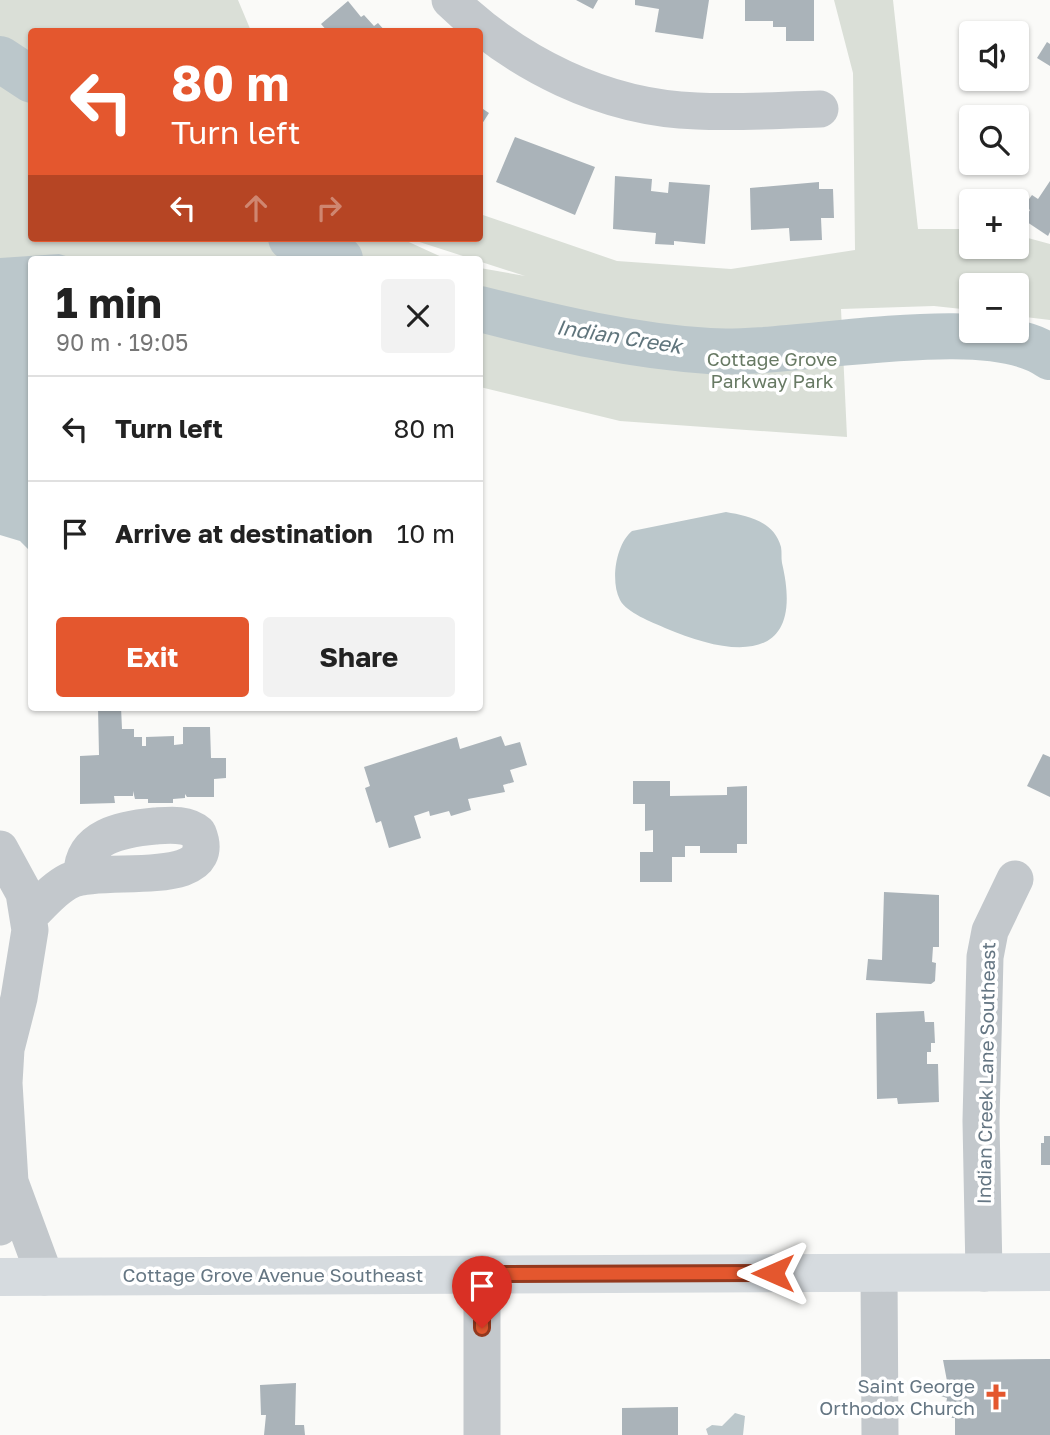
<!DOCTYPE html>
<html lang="en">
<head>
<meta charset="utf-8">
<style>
	body { margin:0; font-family:"Golos Text",sans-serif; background:#f2f2f2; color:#222; height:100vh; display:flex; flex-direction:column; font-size:26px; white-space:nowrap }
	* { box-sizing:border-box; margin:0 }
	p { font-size:23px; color:#767676 }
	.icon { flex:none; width:38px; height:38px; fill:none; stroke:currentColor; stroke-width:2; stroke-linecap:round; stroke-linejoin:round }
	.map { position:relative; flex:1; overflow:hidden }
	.panel { position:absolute; left:28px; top:256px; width:455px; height:455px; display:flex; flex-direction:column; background:#fff; border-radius:7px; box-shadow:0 2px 5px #0004 }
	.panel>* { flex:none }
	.hud { position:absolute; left:28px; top:28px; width:455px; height:214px; border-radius:7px; box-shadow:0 2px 5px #0004; background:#e4572e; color:#fff; overflow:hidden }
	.buttons { position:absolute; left:959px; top:21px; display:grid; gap:14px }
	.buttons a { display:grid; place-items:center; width:70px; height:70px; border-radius:7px; background:#fff; box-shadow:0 2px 5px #0004; font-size:35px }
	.pin { position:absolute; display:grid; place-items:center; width:60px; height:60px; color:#fff; margin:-72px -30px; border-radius:50% 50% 50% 0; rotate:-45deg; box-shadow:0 0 7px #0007 }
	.pin .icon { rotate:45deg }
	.me { position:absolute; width:77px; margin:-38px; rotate:270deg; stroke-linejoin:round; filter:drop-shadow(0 0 5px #0008) }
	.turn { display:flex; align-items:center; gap:24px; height:147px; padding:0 28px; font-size:32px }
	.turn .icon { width:91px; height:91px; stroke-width:2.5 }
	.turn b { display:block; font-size:49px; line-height:60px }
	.lanes { display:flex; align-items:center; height:66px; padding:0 28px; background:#0003; justify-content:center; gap:35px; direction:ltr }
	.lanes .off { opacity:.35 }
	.round { display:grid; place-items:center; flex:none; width:74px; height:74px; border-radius:7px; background:#f2f2f2 }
	.overview { display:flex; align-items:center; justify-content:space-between; height:119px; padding:0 28px }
	h1 { font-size:42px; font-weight:700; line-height:52px }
	.button { display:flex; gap:14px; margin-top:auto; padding:14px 28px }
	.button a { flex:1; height:80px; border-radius:7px; background:#e4572e; color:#fff; font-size:28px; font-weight:700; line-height:80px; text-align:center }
	.button a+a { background:#f2f2f2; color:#222 }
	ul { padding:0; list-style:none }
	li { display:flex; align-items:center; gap:21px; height:105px; padding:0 28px; border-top:2px solid #e0e0e0 }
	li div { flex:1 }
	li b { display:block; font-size:26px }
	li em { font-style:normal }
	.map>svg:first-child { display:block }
	.green { fill:#dadfd7 }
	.water { fill:#bbc7cb }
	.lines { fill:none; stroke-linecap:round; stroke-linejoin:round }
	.river { stroke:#bbc7cb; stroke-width:46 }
	.building { fill:#aab3b9 }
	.minor { stroke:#c3c8cc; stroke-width:37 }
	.major { stroke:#d6dbdf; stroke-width:38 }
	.route-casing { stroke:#94391e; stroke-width:18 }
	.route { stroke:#e4572e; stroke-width:12 }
	.labels { text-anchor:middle; stroke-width:7; stroke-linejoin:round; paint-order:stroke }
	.park-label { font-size:19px; fill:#687a64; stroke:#fff }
	.street-label { font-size:19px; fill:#657683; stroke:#fff }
	.poi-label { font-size:19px; fill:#657683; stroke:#fff; text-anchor:end }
	.water-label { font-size:21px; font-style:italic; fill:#60757c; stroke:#fff }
</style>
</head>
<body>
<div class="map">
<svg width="1050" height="1435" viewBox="0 0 1050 1435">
	<rect width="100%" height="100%" fill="#fafaf8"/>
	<path class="green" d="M0 0H238L251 31 32 32V238H400L446 259H32L0 270Z
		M834 0H893L918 229H971V247H1017V235L1050 244V320L1017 316V285H971V310L934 306 841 309 847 437 620 421 480 387V268L525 276 407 238H480V214L617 261 731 269 855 250 853 73Z"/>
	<path class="water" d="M59 254 76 259H32L31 552 20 541 0 535V258Z
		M726 512C748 516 774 521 781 547 782 552 781 558 782 563 806 664 735 658 665 628 652 622 627 613 620 600 610 581 616 544 632 531Z
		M735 1413 745 1416 743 1435H708L706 1429 712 1425 722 1426Z"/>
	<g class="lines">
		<path class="river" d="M0 59 32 80
			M291 238 340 259
			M480 309C555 328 631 346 709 351 792 357 986 311 1050 357"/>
	</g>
	<path class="building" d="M576 0H598L593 9Z
		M635 0H709L703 39 655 32 659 9 635 5Z
		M745 0H814V41H786V27H773V21H745Z
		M348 1 361 17 364 15 374 26 378 23 386 32H328L321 24Z
		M1047 42 1050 44V66L1037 58Z
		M480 107 489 113 480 127 483 129 480 135Z
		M515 137 595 167 575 215 496 182Z
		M615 176 652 179 651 191 668 193 669 182 710 185 705 244 674 241V245L655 244 656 233 613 229Z
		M1050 181V232L1048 236 1024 220 1030 210 1024 206 1032 195 1038 199Z
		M819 182V189H833L834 218H821L822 240 790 241 789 228 751 230 750 188Z
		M98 707H121L122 729H134V737H142V746H146V737L174 736V745L183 744V727H210L211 758H226V778L214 779V797H187L185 794V798L173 799V803H148V799H135L133 791V796H114L115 803 80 804V756L99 755Z
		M501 736 505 746 520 742 527 765 510 770 514 782 503 785 505 792 468 799 471 810 451 816 449 811 430 816 429 811 414 816 421 838 389 848 381 821 376 823 365 788 370 786 364 767 457 737 460 749Z
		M1043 754 1050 757V797L1027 786Z
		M633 781H670V796L727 795V787L747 786V844H737V853H700V846H685V857H672V882H640V852H653V830L645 831V804H633Z
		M884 892 939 895V947H933L932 962 936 963 935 981 931 984 866 980 868 959 882 960Z
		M924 1011 925 1022H934L935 1043H931V1052H927V1064H938L939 1102 898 1104 897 1098 877 1099 876 1013Z
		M1044 1136H1050V1165H1041V1143H1044Z
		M1050 1359V1435H955V1418H944L947 1398 941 1396 938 1390 940 1383 947 1381 943 1360Z
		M296 1383 295 1425H304L305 1435H264L266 1415H261L260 1385Z
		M678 1407V1435H622V1408Z"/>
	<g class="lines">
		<path class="minor" d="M450 0C516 64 604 108 697 111 738 113 779 110 820 109
			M0 849 24 893 30 930 19 998 6 1049 4 1083 10 1182 0 1227
			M28 917C41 905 53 889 69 881 100 864 222 892 198 833 187 823 170 825 155 826 123 829 80 836 82 877
			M10 1182 45 1277
			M879 1273 880 1435
			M984 1273 981 1121 985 957 990 931 1015 879
			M482 1274V1435"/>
		<path class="major" d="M0 1277 1050 1272"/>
	</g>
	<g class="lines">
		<g class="route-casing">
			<path id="route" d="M482 1328V1274L773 1273"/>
		</g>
		<use href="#route" class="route"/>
	</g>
	<defs>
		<g id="church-bare" transform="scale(2.1)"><path d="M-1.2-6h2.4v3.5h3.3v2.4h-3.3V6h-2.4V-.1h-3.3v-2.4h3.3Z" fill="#e4572e" stroke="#fff" stroke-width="2.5" paint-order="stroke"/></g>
	</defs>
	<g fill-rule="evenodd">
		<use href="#church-bare" x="996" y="1397"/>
	</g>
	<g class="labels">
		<g class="park-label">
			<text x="772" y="366">Cottage Grove<tspan x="772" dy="22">Parkway Park</tspan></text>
		</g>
		<g class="street-label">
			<text transform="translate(986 1073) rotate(-89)" y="7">Indian Creek Lane Southeast</text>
			<text x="273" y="1282">Cottage Grove Avenue Southeast</text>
		</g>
		<g class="poi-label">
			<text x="975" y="1393">Saint George<tspan x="975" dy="22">Orthodox Church</tspan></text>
		</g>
		<g class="water-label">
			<text transform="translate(619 337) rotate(9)" y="7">Indian Creek</text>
		</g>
	</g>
</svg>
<div class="buttons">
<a><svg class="icon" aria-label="sound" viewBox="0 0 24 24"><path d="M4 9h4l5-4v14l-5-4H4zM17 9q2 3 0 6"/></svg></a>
<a><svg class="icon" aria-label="search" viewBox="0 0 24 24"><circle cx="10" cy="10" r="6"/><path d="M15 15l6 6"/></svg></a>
<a>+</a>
<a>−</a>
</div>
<div class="pin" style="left:482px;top:1328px;background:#d93025"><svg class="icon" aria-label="arrive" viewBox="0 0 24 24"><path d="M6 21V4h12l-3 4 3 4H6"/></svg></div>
<svg class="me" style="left:773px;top:1273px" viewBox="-20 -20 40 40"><path d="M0-17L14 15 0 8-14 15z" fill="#e4572e" stroke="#fff" stroke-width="4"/></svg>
<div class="hud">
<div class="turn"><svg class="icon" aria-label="left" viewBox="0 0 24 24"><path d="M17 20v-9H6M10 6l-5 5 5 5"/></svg><div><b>80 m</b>Turn left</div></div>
<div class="lanes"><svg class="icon" aria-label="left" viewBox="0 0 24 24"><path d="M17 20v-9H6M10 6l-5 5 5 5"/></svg><svg class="icon off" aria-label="ahead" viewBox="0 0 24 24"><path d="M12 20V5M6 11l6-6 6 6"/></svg><svg class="icon off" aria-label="right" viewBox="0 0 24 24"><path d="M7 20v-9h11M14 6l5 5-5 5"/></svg></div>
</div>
<section class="panel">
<div class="overview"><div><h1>1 min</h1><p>90 m · 19:05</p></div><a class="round"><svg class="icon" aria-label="close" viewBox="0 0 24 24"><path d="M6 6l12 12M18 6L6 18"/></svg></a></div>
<ul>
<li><svg class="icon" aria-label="left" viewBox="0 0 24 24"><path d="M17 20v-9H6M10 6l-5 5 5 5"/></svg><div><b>Turn left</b></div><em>80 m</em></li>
<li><svg class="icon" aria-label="arrive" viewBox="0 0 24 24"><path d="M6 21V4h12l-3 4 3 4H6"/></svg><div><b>Arrive at destination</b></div><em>10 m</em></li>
</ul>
<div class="button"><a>Exit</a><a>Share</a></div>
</section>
</div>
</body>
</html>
